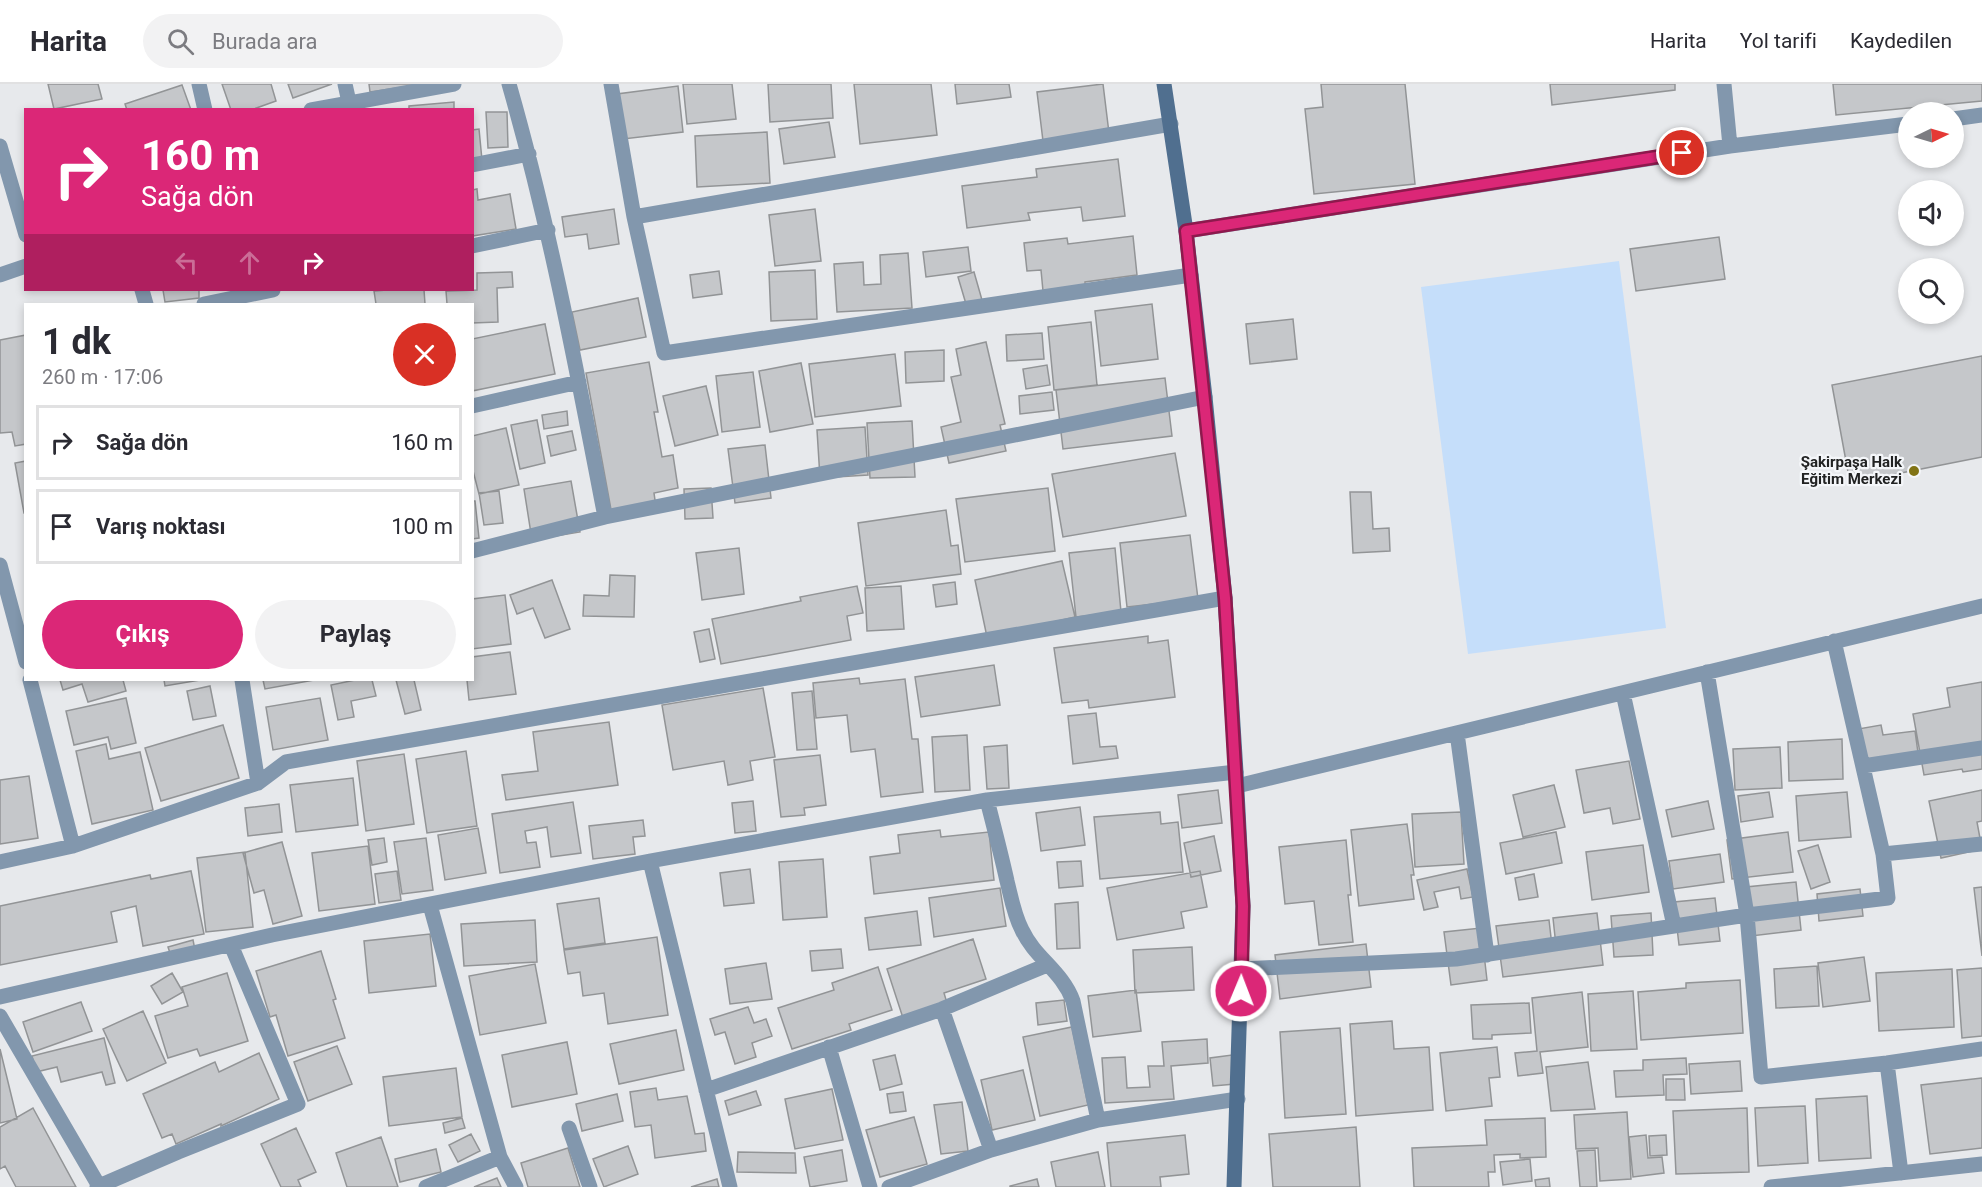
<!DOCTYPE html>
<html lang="tr">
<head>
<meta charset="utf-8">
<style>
	body { margin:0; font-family:Roboto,sans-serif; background:#f2f2f3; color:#2b2b33; height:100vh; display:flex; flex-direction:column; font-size:22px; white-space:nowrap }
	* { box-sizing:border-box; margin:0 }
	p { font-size:20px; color:#7c7c81 }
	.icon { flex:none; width:33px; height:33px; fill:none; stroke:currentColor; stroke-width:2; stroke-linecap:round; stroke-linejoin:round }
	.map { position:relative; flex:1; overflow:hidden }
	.panel { position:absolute; left:24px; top:219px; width:450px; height:378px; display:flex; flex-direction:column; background:#fff; border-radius:0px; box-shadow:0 3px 9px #0003 }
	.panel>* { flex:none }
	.top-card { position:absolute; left:24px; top:24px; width:450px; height:183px; border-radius:0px; box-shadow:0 3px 9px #0003; background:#db2777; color:#fff; overflow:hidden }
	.needle { width:39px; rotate:85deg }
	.controls { position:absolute; left:1898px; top:18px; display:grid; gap:12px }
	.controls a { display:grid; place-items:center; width:66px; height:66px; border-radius:50%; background:#fff; box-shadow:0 3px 9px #0003; font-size:30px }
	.pin { position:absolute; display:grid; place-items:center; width:51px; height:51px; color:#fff; margin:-26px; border:3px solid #fff; border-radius:50%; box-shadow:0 2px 6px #0007 }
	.me { position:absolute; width:66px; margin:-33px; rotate:1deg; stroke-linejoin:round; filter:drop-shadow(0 0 4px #0008) }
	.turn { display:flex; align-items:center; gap:21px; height:126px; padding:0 18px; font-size:27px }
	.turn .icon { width:78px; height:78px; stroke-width:2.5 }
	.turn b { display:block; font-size:42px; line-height:51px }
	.lanes { display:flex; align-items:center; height:57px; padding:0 18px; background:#0003; justify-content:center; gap:30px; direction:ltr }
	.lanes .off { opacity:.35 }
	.round { display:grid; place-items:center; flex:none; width:63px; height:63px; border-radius:32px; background:#f2f2f3 }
	.summary { display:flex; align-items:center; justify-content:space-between; height:102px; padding:0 18px }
	h1 { font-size:36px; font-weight:700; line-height:45px }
	.action { display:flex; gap:12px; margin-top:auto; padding:12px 18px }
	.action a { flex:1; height:69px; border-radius:36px; background:#db2777; color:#fff; font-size:24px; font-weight:700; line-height:69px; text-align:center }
	.action a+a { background:#f2f2f3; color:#2b2b33 }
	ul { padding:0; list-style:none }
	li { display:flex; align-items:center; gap:18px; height:75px; margin:0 12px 9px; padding:0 6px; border:3px solid #e1e1e2; border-radius:0px }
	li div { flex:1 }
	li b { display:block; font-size:22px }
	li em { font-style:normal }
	header { display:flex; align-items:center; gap:36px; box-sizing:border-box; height:84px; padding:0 30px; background:#fff; border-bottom:2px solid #e1e1e2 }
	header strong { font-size:28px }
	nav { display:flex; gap:33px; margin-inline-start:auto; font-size:21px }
	.search { width:420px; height:54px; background:#f2f2f3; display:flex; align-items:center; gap:15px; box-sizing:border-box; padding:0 21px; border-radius:33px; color:#7c7c81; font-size:22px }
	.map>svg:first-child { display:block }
	.green { fill:#c5defa }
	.building { fill:#c5c7ca; stroke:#929496; stroke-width:1.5 }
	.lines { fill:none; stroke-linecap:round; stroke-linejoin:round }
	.minor { stroke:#8297ad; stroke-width:15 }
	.secondary { stroke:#506f8f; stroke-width:15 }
	.route-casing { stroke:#8e194d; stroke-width:15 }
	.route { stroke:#db2777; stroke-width:10 }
	.poi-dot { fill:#817315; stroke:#f4f6f9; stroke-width:2 }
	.labels { text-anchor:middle; stroke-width:4.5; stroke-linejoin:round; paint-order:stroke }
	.poi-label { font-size:15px; font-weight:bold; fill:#212222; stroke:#f4f6f9; text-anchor:end }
</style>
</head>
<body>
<header>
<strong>Harita</strong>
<div class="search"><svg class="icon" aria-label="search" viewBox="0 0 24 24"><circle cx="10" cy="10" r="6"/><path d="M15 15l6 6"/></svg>Burada ara</div>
<nav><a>Harita</a><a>Yol tarifi</a><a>Kaydedilen</a></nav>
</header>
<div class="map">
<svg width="1982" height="1103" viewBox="0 0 1982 1103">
	<rect width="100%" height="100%" fill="#e7e9ec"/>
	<path class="green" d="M1619 177 1666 544 1468 570 1421 203Z"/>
	<path class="building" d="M48 0H98L102 15 54 25Z
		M222 0H271L276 17 251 26H231Z
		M288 0H332L293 14Z
		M369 0H423L370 8Z
		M683 0H732L736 35 687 40Z
		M768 0H831L833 34 770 38Z
		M854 0H931L937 51 860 60Z
		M955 0H1009L1011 13 957 20Z
		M1103 0 1109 49 1043 57 1037 8Z
		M1321 0H1405L1415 100 1314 110 1305 25 1323 23Z
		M1550 0H1675V6L1552 21Z
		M1833 0H1982V17L1836 31Z
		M182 1 191 26H127L125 20Z
		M678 2 683 48 623 55 617 10Z
		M454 18V26H409V22Z
		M486 28H507L508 63 488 64Z
		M829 38 835 73 784 80 779 45Z
		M479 45 482 76 472 77V46Z
		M767 48 770 99 697 103 695 52Z
		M1118 75 1125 132 1083 137 1081 123 1028 129 1030 136 967 144 962 102 1037 93 1036 85Z
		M477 105 478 116 510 110 516 145 472 152V106Z
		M614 125 619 160 589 165 587 150 565 153 562 133Z
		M815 125 821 177 775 182 769 131Z
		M1133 152 1137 191 1085 198V203L1043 207 1041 186 1027 187 1024 159 1067 154 1068 160Z
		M1719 153 1725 195 1636 207 1630 165Z
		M968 163 971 187 926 193 923 168Z
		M908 169 912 224 837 228 834 180 863 178 864 201 881 200 880 171Z
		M815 186 817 235 771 237 769 188Z
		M719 187 722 210 693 214 690 191Z
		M512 188 513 203 497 204 498 238 472 239V220H447L446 207 477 206V189Z
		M974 188 982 216 966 220 958 193Z
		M163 206H199V214L165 218Z
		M387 206H424L425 220H376L374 207Z
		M638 214 646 253 580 266 572 228Z
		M1152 220 1158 275 1101 282 1095 227Z
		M1293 235 1297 275 1250 280 1246 240Z
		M1091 238 1097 301 1054 306 1048 243Z
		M545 240 555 290 472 307V255Z
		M1042 249 1044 275 1007 277 1006 251Z
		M26 251V360L15 362 12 348 0 349V256Z
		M986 258 1005 340 1000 341 1006 367 949 379 941 343 961 338 951 293 961 291 956 265Z
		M944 266V297L906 299 905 268Z
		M895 270 901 322 815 333 809 280Z
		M1982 272V373L1850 399 1832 301Z
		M649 278 658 328H654L662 373 673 371 678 404 654 409 656 423 612 431 586 289Z
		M801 279 813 340 770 348 759 287Z
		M1047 281 1050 301 1026 305 1023 285Z
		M753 288 760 343 722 348 716 292Z
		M1165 294 1172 352 1063 365 1056 306Z
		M706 302 718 351 675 362 663 312Z
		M1052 308 1054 326 1020 330 1019 312Z
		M567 327 568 341 544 345 542 331Z
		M537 336 545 379 520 385 511 341Z
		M912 337 915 393 870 394 867 339Z
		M865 343 868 391 820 394 817 346Z
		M506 344 519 401 479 410 472 383V352Z
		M572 347 576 366 551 372 547 352Z
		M765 361 771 414 735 419 728 365Z
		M1175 369 1186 432 1063 453 1052 390Z
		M26 377V429H24L15 379Z
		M571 397 580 448 532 456 524 405Z
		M711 404 713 434 685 435 684 405Z
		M1048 404 1055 467 965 478 956 415Z
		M499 407 503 439 484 441 479 409Z
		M1350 408H1371L1373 445 1389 444 1390 467 1353 469Z
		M472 417H475L479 454 472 455Z
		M946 426 951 462 958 461 961 490 866 502 858 439Z
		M1190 451 1198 515 1127 523 1120 459Z
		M739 464 744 510 702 516 696 469Z
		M1115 464 1121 528 1076 533 1069 469Z
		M1062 477 1075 533 987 553 975 496Z
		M610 491 635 492 634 533 583 532 584 511 609 512Z
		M552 496 570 545 545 554 533 524 517 530 510 511Z
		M955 498 957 520 936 523 933 501Z
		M857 502 863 529 847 532 851 556 721 580 712 535 801 517 800 513Z
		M901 502 904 545 867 547 865 504Z
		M505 511 511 560 472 565V515Z
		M709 545 715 575 700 578 694 548Z
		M1148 552V559L1168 556 1175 613 1089 624 1088 616 1062 619 1054 564Z
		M510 568 516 610 469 616 467 596H472V573Z
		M994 581 1000 621 921 633 915 593Z
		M859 594 860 600 905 595 912 655H918L923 708 881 713 875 665 851 668 847 631 816 634 813 599Z
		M60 596H123L126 607 88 618 82 600 63 606Z
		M164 596H200L165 602Z
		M263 596H314L265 605Z
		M355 596H372L376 612 351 617 354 633 338 636 331 601Z
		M396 596H414L421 626 405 630Z
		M1982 598V685L1963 688 1962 685 1924 691 1913 630 1950 623 1947 604Z
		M210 602 216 632 193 636 187 607Z
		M763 604 775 673 750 677 753 696 728 701 724 677 673 686 662 621Z
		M812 607 817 665 797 666 792 609Z
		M126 614 136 659 111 665 108 653 74 661 66 627Z
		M320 614 328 656 273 666 266 623Z
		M1096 629 1100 663 1116 662 1118 674 1073 680 1068 632Z
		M609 638 618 701 506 716 502 691 538 687 533 648Z
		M223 641 239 694 161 717 145 664Z
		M1881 641 1883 651 1915 647 1919 676 1865 685 1858 645Z
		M967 651 970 706 935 708 932 653Z
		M1842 655 1843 695 1789 697 1788 658Z
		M106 660 109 675 140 668 153 726 92 740 76 667Z
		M1007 661 1009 704 987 705 984 663Z
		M1780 663 1782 704 1735 706 1733 665Z
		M466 667 477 742 427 749 416 675Z
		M404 670 414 740 366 747 357 677Z
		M820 671 826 721 804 724 805 731 781 733 774 676Z
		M1629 677 1640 735 1613 740 1610 724 1584 729 1576 686Z
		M29 692 38 754 0 760V696Z
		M353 694 358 741 296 748 290 701Z
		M1554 701 1565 743 1523 753 1513 711Z
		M1218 706 1222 739 1182 744 1178 711Z
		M1982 706V737L1977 738 1982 765 1941 774 1929 717Z
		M1769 708 1773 733 1741 738 1738 712Z
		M1847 708 1851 753 1799 757 1796 712Z
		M753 717 756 747 735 749 732 719Z
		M1708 717 1714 745 1672 753 1666 726Z
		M573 718 581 769 551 773 547 743 525 747 527 759 536 758 540 783 500 789 492 730Z
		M279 720 282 748 248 752 245 724Z
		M1080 723 1085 761 1041 767 1036 729Z
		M1160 728 1161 740 1178 738 1183 788 1100 795 1094 733Z
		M1461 728 1464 780 1415 783 1412 730Z
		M643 736 645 752 633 753 635 770 593 775 589 742Z
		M1407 740 1414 791H1411L1414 815 1359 822 1351 746Z
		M478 744 486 789 445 796 438 751Z
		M940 746 941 753 989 748 994 796 874 810 870 773 900 769 898 751Z
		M1556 748 1562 779 1506 790 1500 759Z
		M1788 748 1793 788 1732 795 1727 756Z
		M1214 752 1221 787 1191 793 1184 759Z
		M384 754 387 778 372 781 368 756Z
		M426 754 433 806 402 810 394 758Z
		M1346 756 1351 811H1348L1353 858 1319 861 1314 817 1285 820 1279 763Z
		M282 758 302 832 273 840 264 806 254 809 243 769Z
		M1643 761 1649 808 1592 816 1586 768Z
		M1818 761 1830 798 1811 805 1798 767Z
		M368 762 375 820 319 827 312 769Z
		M245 768 253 843 206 848 197 774Z
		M1720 770 1724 798 1673 805 1669 777Z
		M823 775 827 833 783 836 779 778Z
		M1081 777 1083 802 1059 804 1057 778Z
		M750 785 754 819 724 822 720 789Z
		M1467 785 1473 813 1461 815 1459 803 1434 808 1438 823 1424 826 1417 796Z
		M191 787 204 850 143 862 136 822 111 828 117 858 0 881V822L150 791 151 795Z
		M397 787 401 816 379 819 375 790Z
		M1200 787 1207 823 1181 828 1184 844 1117 856 1107 804Z
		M1534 790 1538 813 1519 816 1515 794Z
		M1796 798 1801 846 1751 852 1746 803Z
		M1982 803V872L1974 804Z
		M1000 804 1006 842 934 853 929 814Z
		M1860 805 1863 832 1819 837 1817 810Z
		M599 814 605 859 564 865 557 820Z
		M1715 814 1720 857 1679 861 1674 818Z
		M1078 818 1080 864 1057 865 1055 820Z
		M917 827 921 861 869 866 865 834Z
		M1597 829 1603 881 1503 893 1496 842 1549 836 1552 862H1556L1553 834Z
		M1651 829 1653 871 1614 873 1611 832Z
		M535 836 537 878 464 882 461 840Z
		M1481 844 1487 896 1451 901 1444 848Z
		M430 850 436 902 369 909 364 857Z
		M657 853 668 931 608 940 604 909 583 912 580 888 568 890 564 866Z
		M973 855 986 895 944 909 947 919 903 934 887 885Z
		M193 856 195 866 171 872 168 863Z
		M1366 860 1371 903 1280 915 1275 871Z
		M1192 863 1194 906 1135 909 1133 866Z
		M841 865 843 884 812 887 810 867Z
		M321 867 336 915 333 916 345 954 288 972 276 931 270 933 256 887Z
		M1864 873 1870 917 1823 923 1818 879Z
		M766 879 772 915 730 920 725 885Z
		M535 880 546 939 480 951 469 892Z
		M1817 882 1819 922 1776 924 1774 885Z
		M878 883 892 926 849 940 851 946 792 965 778 924 834 906 832 899Z
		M1982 884V952L1962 954 1957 886Z
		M1952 885 1954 943 1879 947 1876 889Z
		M172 889 183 908 162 920 151 902Z
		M227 889 248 957 200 972 197 965 168 974 155 932 188 922 182 903Z
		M1740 896 1743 949 1641 956 1638 908 1686 904V899Z
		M1136 906 1141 947 1093 953 1088 912Z
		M1633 907 1637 965 1591 967 1588 910Z
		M1582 908 1588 963 1540 968 1543 989 1518 992 1515 969 1537 967 1532 914Z
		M1064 916 1067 937 1038 941 1036 919Z
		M81 918 92 947 33 968 23 938Z
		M1529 919 1531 949 1492 951V955H1473L1471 921Z
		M748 923 754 939 766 935 772 952 752 959 756 973 735 980 725 948 715 951 710 935Z
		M143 927 166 979 127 997 103 945Z
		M1392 937 1394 965 1429 963 1433 1026 1356 1032 1350 940Z
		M1072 943 1088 1021 1040 1032 1023 953Z
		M1340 944 1346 1030 1285 1034 1280 948Z
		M676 946 684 986 619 1000 610 960Z
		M104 954 115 999 106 1001 102 988 61 998 57 983 36 988 32 972Z
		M1207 955 1208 979 1171 982 1174 1015 1105 1019 1102 974 1125 973 1127 1004 1150 1003 1148 982H1164L1162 958Z
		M567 958 577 1010 512 1023 502 971Z
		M337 962 352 1000 308 1017 294 978Z
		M1497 963 1500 993 1489 994 1492 1022 1446 1027 1440 969Z
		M0 965 17 1035 0 1039Z
		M259 969 279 1015 221 1042V1040L176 1060 172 1050 162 1054 143 1010 215 978 219 988Z
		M895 971 902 1000 880 1006 873 976Z
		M1232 971 1235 1000 1213 1002 1210 974Z
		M1686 974 1687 990 1663 991 1664 1011 1616 1013 1614 987 1643 986V976Z
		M1740 977 1742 1007 1691 1010 1689 980Z
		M1588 978 1595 1025 1551 1027 1546 983Z
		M456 984 462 1033 389 1042 383 993Z
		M1023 986 1035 1036 992 1046 981 996Z
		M1982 994V1064L1930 1070 1921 1001Z
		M1666 995H1684L1685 1016H1666Z
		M656 1004 658 1016 687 1012 695 1050 704 1049 706 1067 655 1074 651 1041 635 1043 630 1008Z
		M832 1005 843 1056 795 1065 785 1015Z
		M756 1007 761 1021 729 1031 725 1017Z
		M903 1008 906 1027 890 1029 887 1010Z
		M617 1010 623 1037 582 1047 576 1020Z
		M1867 1012 1871 1074 1819 1077 1816 1015Z
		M962 1018 968 1067 941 1070 934 1021Z
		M1805 1022 1808 1079 1758 1082 1755 1024Z
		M33 1024 76 1103H16L5 1082 0 1085V1043Z
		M1747 1024 1749 1088 1676 1090 1673 1027Z
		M1627 1028 1631 1095 1600 1097 1598 1064 1576 1065 1574 1031Z
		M914 1033 927 1080 880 1093 866 1046Z
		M462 1034 465 1044 445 1049 443 1039Z
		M1545 1034 1546 1073 1520 1074V1070L1494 1071 1495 1088H1488L1489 1103H1414L1412 1064 1487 1061 1485 1036Z
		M1356 1043 1360 1103H1273L1269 1050Z
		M296 1044 316 1088 298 1096 301 1103H281L261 1060Z
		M471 1050 480 1067 458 1078 449 1061Z
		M1185 1051 1189 1090 1160 1093 1161 1103H1111L1107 1059Z
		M1646 1051 1648 1074 1662 1073 1664 1089 1633 1093 1629 1053Z
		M1666 1051 1667 1071 1650 1072 1649 1052Z
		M381 1053 398 1103H347L336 1069Z
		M628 1062 638 1090 604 1103 593 1075Z
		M568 1064 580 1103H528L521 1079Z
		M436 1065 441 1088 400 1098 395 1075Z
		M842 1066 847 1097 810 1103 804 1073Z
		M1595 1066 1597 1103H1580L1577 1067Z
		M738 1068 795 1069 796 1089 737 1088Z
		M1098 1068 1105 1103H1056L1051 1078Z
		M1530 1075 1532 1097 1503 1101 1500 1078Z
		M497 1094 501 1103H474Z
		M1549 1094 1550 1103H1536L1535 1096Z
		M717 1095 719 1103H691Z
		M1037 1095 1039 1103H1010V1102Z"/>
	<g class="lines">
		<path class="minor" d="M199 0 205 26
			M345 0 349 18
			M509 0C550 143 577 288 605 433
			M611 0 634 133 1171 40
			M1724 0 1730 62
			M311 26 454 0
			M1953 35 1982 31
			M0 62 26 151
			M472 81 529 70
			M634 133 664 269 1191 191
			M1186 147 1730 62 1908 40
			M472 162 548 146
			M0 191 26 182
			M142 206 146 220
			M204 220 273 206
			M472 322 579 298
			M472 467 605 433 1205 313
			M0 481 26 578
			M1707 588 1747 831 1888 814 1883 770 1834 557
			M30 596 73 762
			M242 596 258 699
			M1623 609 1674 842
			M1457 649 1487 871
			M1863 682 1982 664
			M1237 702 1982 522
			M987 716C994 743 1001 770 1007 797 1011 813 1014 831 1022 846 1035 874 1062 887 1073 917L1098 1036
			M1883 770 1982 760
			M650 777 730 1103
			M0 778 73 762 258 699 286 678 1225 514
			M430 821 500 1073 516 1103
			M1241 885 1456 875 1747 831 1761 993 1887 979 1982 965
			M0 913 272 851 650 777 987 716 1236 688
			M942 925 991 1066
			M0 932 99 1102
			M829 963 870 1103
			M1887 979 1901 1089
			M706 1006 942 925 1047 881
			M569 1044 590 1103
			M97 1103 178 1068 298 1020 231 861
			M426 1103 500 1073
			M889 1103 991 1066 1098 1036 1238 1015
			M1771 1103 1982 1080"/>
		<path class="secondary" d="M1164 0 1186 147 1205 313 1225 514 1236 688 1243 822 1234 1103"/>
	</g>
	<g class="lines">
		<g class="route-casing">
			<path id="route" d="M1241 907 1243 822 1225 514 1186 147 1682 69"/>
		</g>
		<use href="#route" class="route"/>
	</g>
	<circle class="poi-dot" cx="1914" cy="387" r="6"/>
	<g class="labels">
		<g class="poi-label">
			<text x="1902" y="383">Şakirpaşa Halk<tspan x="1902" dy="17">Eğitim Merkezi</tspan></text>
		</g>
	</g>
</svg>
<div class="controls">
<a><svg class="needle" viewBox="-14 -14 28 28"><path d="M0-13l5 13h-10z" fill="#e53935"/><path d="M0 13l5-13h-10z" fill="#7c7c81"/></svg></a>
<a><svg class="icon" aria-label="sound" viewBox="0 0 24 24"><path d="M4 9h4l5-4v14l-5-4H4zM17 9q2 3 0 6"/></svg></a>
<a><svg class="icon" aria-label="search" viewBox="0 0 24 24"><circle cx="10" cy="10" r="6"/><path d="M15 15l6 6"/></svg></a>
</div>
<div class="pin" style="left:1682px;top:69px;background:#d93025"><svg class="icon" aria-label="arrive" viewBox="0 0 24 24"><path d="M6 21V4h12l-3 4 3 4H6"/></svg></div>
<svg class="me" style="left:1241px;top:907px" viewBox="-20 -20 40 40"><circle r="17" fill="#db2777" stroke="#fff" stroke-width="3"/><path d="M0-11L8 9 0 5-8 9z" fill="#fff"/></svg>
<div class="top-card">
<div class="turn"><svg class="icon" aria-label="right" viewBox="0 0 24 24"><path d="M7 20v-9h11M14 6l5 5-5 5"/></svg><div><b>160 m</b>Sağa dön</div></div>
<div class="lanes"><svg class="icon off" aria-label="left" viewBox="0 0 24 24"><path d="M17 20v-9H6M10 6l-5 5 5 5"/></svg><svg class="icon off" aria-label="ahead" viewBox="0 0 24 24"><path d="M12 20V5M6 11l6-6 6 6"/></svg><svg class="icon" aria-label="right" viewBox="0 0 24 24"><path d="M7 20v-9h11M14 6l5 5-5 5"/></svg></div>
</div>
<section class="panel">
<div class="summary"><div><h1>1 dk</h1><p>260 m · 17:06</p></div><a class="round" style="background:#d93025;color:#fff"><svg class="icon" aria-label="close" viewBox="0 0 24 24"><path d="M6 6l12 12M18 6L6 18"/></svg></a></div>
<ul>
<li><svg class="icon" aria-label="right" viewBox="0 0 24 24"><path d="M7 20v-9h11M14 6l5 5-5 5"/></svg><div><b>Sağa dön</b></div><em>160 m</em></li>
<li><svg class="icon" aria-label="arrive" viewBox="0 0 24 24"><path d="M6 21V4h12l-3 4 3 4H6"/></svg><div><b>Varış noktası</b></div><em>100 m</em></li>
</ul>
<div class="action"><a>Çıkış</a><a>Paylaş</a></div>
</section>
</div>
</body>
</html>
